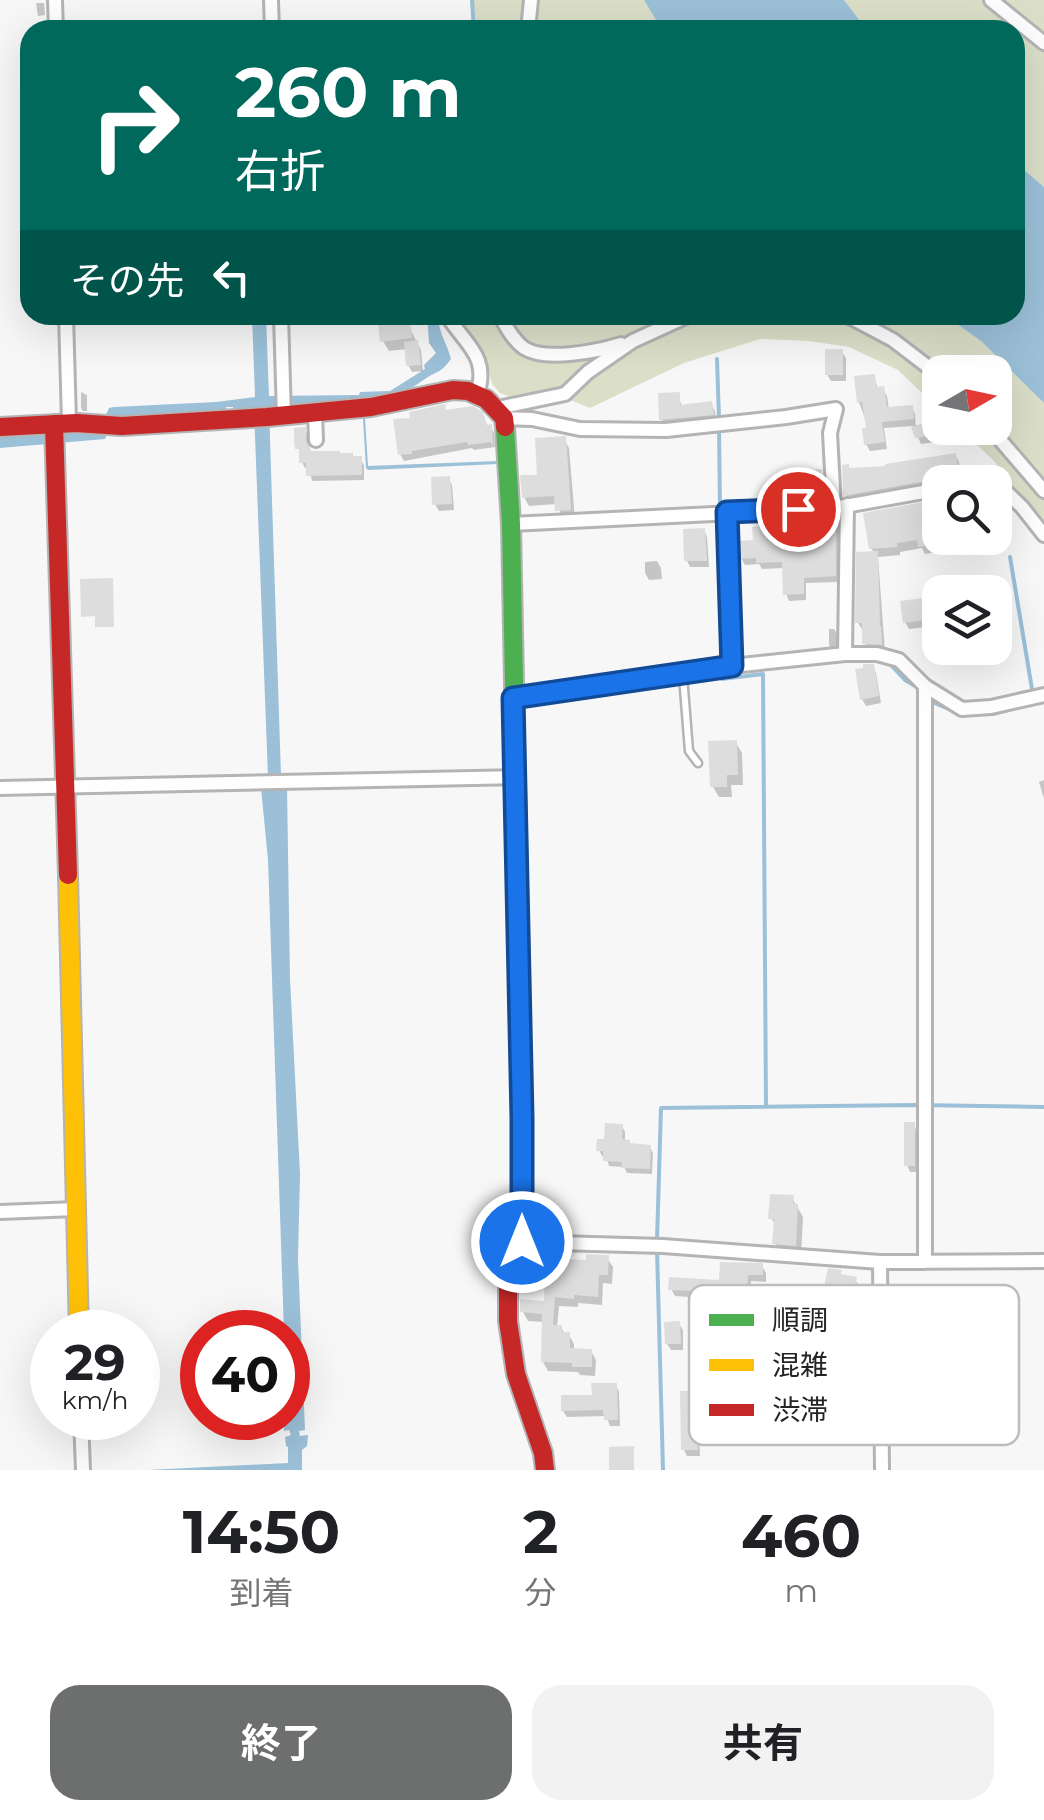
<!DOCTYPE html>
<html lang="ja">
<head>
<meta charset="utf-8">
<style>
	body { margin:0; font-family:Montserrat,"Noto Sans JP",sans-serif; background:#f2f2f2; color:#202124; height:100vh; display:flex; flex-direction:column; font-size:38px; white-space:nowrap }
	* { box-sizing:border-box; margin:0 }
	p { font-size:32px; color:#757577 }
	.icon { flex:none; width:55px; height:55px; fill:none; stroke:currentColor; stroke-width:2; stroke-linecap:round; stroke-linejoin:round }
	.map { position:relative; height:1470px; overflow:hidden }
	.panel { display:flex; flex-direction:column; background:#fff; flex:1 }
	.panel>* { flex:none }
	.top-card { position:absolute; left:20px; top:20px; width:1005px; height:305px; border-radius:30px; box-shadow:0 10px 40px #0002; background:#00695c; color:#fff; overflow:hidden }
	.needle { width:65px; rotate:81deg }
	.tools { position:absolute; left:922px; top:355px; display:grid; gap:20px }
	.tools a { display:grid; place-items:center; width:90px; height:90px; border-radius:20px; background:#fff; box-shadow:0 10px 40px #0002; font-size:50px }
	.speed { position:absolute; left:30px; top:1310px; display:flex; gap:20px; font-size:50px; font-weight:700; text-align:center }
	.speed>* { display:grid; place-content:center; width:130px; height:130px; border-radius:50%; background:#fff; box-shadow:0 10px 40px #0002; line-height:1 }
	.speed small { font-size:25px; font-weight:400 }
	.speed .limit { border:15px solid #d22; background:#fff; color:#111 }
	.pin { position:absolute; display:grid; place-items:center; width:85px; height:85px; color:#fff; margin:-42px; border:5px solid #fff; border-radius:50%; box-shadow:0 2px 10px #0007 }
	.me { position:absolute; width:110px; margin:-55px; rotate:0deg; stroke-linejoin:round; filter:drop-shadow(0 0 8px #0008) }
	.turn { display:flex; align-items:center; gap:35px; height:210px; padding:0 50px; font-size:45px }
	.turn .icon { width:130px; height:130px; stroke-width:2.5 }
	.turn b { display:block; font-size:70px; line-height:85px }
	.then { display:flex; align-items:center; height:95px; padding:0 50px; background:#0003; gap:20px; font-size:38px }
	.eta { display:flex; justify-content:space-evenly; align-items:center; height:170px; text-align:center }
	.eta b { font-size:60px; font-weight:700; line-height:70px }
	.cta { display:flex; gap:20px; margin-top:auto; padding:20px 50px }
	.cta a { flex:1; height:115px; border-radius:30px; background:#6d6e6e; color:#fff; font-size:40px; font-weight:700; line-height:115px; text-align:center }
	.cta a+a { background:#f2f2f2; color:#202124 }
	.map>svg:first-child { display:block }
	.green { fill:#dbdfc8 }
	.water { fill:#9bc0d8 }
	.shadow { fill:#0003 }
	.lines { fill:none; stroke-linecap:round; stroke-linejoin:round }
	.stream { stroke:#9bc0d8; stroke-width:4 }
	.building { fill:#ddd }
	.lane-casing { stroke:#b4b4b4; stroke-width:11 }
	.street-casing { stroke:#b4b4b4; stroke-width:18 }
	.fast-casing { stroke:#b4b4b4; stroke-width:22 }
	.slow-casing { stroke:#b4b4b4; stroke-width:22 }
	.jam-casing { stroke:#b4b4b4; stroke-width:22 }
	.lane { stroke:#fefefe; stroke-width:6 }
	.street { stroke:#fefefe; stroke-width:12 }
	.fast { stroke:#4caf50; stroke-width:18 }
	.slow { stroke:#ffc107; stroke-width:18 }
	.jam { stroke:#c62828; stroke-width:18 }
	.route-casing { stroke:#114b97; stroke-width:25 }
	.route { stroke:#1a73e8; stroke-width:18 }
	.key { fill:#fff; stroke:#bdbdbd; stroke-width:2.5 }
	.key-label { font-size:28px; fill:#232424 }
</style>
</head>
<body>
<div class="map">
<svg width="1044" height="1470" viewBox="0 0 1044 1470">
	<rect width="100%" height="100%" fill="#f7f7f7"/>
	<path class="green" d="M473 0H644L662 30H477Z
		M844 0H1044V187L1015 162V30H867Z
		M459 315H944L981 341 1044 403V527L993 460 959 428H995V372H940V410L898 370 849 347 809 341 760 339 684 363 590 408 550 392 519 400 500 393 492 384 487 365Z"/>
	<path class="water" d="M644 0H844L867 30H662Z
		M1015 162 1044 187V403L981 341 944 315H1015Z
		M252 315H266L269 396 359 395 360 392 390 391 425 369 424 365 436 353 429 343 427 315H439C436 328 448 345 451 359 440 374 438 370 425 379 402 395 393 397 364 402L368 466 498 461V464L368 470 366 468 362 403 359 398 351 399 350 402 269 408 281 776 287 787 290 979 300 1174 298 1258 305 1430 299 1431 300 1436 308 1435 307 1446 302 1450V1470H148L288 1463V1447L286 1446 285 1437 291 1435 289 1430 284 1431V1418H288V1332H284L268 860 261 788 268 777 254 409 233 411V407H226L227 411 115 417 105 439 0 448V437L93 433 99 430 109 408 114 407 216 402 255 397Z"/>
	<path class="shadow" d="M36 3H44L45 15 38 16Z
		M380 315H407L410 329 421 350 423 371 412 372 408 365 407 349 389 351 383 341Z
		M842 352 846 358V381H831L827 374Z
		M874 376 878 390 883 389 887 396 889 409 912 408 915 414 916 428 939 429 943 441 921 444 913 426 884 428 887 449 870 451 866 444 869 430 859 402Z
		M81 392 87 395V411H83L81 408Z
		M678 395 682 407 711 404 715 411 716 421 665 426 661 419Z
		M447 413 483 416 488 427H491L494 433 495 447 474 450 472 448 404 461 400 454Z
		M304 429 308 435 310 453 360 459 364 465V480L312 481 309 468H305L302 462V455L298 448Z
		M564 439 569 448 575 519H563L557 504 529 506 524 497Z
		M955 455 959 462 961 478 932 483 933 487 850 502 846 495 849 470 888 468Z
		M967 468H972L976 475 969 481Z
		M821 472 824 478 826 505H811L807 499Z
		M448 478 452 485 454 510 439 511 435 504Z
		M940 502V522H937L943 551 925 554 922 548 900 552V555L878 557 885 651 869 650 865 643 864 629H862L858 623 875 554 871 548Z
		M834 522 838 528V582L806 583V600L789 601 786 594 784 568 762 569 759 564 745 565 741 558 808 527Z
		M995 524 998 530 999 553H986L982 547V538H995Z
		M704 530 707 537 709 567H690L687 561Z
		M657 561 661 568 662 579 649 580 645 573V562Z
		M929 600 933 607 935 626 909 629 905 622Z
		M829 629H834L838 635V651L833 652 829 645Z
		M872 666 876 673 881 703 866 706 862 699Z
		M736 743 742 753 743 785H731L732 797H719L713 787Z
		M1044 780V799L1039 782Z
		M914 1125 917 1132V1172H910L907 1165Z
		M622 1126 625 1132V1142L631 1146 650 1147 653 1153 652 1174 627 1173 624 1167 609 1166 606 1156H602L599 1150Z
		M792 1198 803 1217 801 1256 781 1254 775 1243 776 1226 771 1218Z
		M607 1258 613 1267 612 1284 603 1283 602 1305 578 1303V1307L559 1306 557 1327H561L565 1335H569L574 1344V1350L591 1351 596 1360 595 1376 580 1375 578 1372 548 1371 543 1362 544 1322 528 1321 523 1312 546 1303 565 1261 588 1262Z
		M762 1266 766 1273V1282L751 1281 749 1311 757 1312 762 1320 783 1321 803 1294 807 1301 806 1328 795 1327 794 1341 773 1339 771 1335 735 1333V1335H726V1349L717 1348 713 1341 716 1299 675 1296 671 1289 722 1283Z
		M840 1273 843 1277 855 1280 862 1290 860 1297 864 1304 862 1312 851 1310 849 1321 832 1318 826 1307Z
		M679 1324 683 1330V1350H671L667 1344Z
		M616 1385 619 1392 620 1426H610L606 1416 567 1417 563 1411Z
		M701 1393 705 1400V1434H699L700 1456H687L684 1450Z"/>
	<g class="lines">
		<path class="stream" d="M472 0 474 30
			M717 359 719 419
			M719 428 720 509
			M720 518 722 664
			M1010 557 1033 695
			M871 660 888 662 905 680 917 687
			M722 673V679L763 674 766 1107
			M928 697 932 702 959 713
			M974 714H993L1023 706
			M657 1240 661 1108 915 1105 1044 1107
			M657 1250 663 1470"/>
	</g>
	<path class="building" d="M377 315H402L403 324H409L411 326 412 338 380 342Z
		M418 340 421 365 406 366 404 342Z
		M825 349H843V375H825Z
		M875 374 876 387 884 386 887 407 913 405 914 419 882 422 885 442 864 445 862 428H866L862 402 857 403 854 376Z
		M680 392V405L712 401 714 415 659 420 658 393Z
		M445 404 446 410 473 406 483 412 487 425 492 424 493 448 491 442 468 445 467 442 412 451V454L398 455 393 419 410 418 409 412Z
		M936 419 941 435 915 438 911 427Z
		M306 427V441L311 451H340V453H353V456H362V475L306 476V463H299V449H295L294 442V428Z
		M566 436 571 510 555 511 554 496 522 498 520 475H537L535 438Z
		M956 453 959 472 930 477 931 480 843 496 842 465 849 464V468L885 466V464Z
		M822 469 823 498 805 499 804 470Z
		M450 476 452 504 432 505 431 477Z
		M940 499V513L934 514 940 543 918 547 917 540 897 543V547L869 549 863 513Z
		M827 518 836 519V576L804 578V594L783 595 782 562 756 563V558L739 559 738 541 753 540 752 527 806 525V519Z
		M705 528 707 561H684L683 529Z
		M878 551 880 626H881L882 645 862 644V623H855L856 552Z
		M113 578 114 627H95V616L81 617 80 579Z
		M930 597 933 619 903 623 900 601Z
		M863 664H874L879 696 860 700 855 669 863 668Z
		M737 740 738 775H727V787H710L708 741Z
		M904 1122H915V1166H904Z
		M605 1123 623 1124 622 1139 630 1140V1143L651 1145 650 1169 621 1168 622 1162 603 1161V1151H596L597 1139H604Z
		M770 1194 794 1195 793 1203 798 1204 796 1246 772 1244 774 1219H768Z
		M550 1254 564 1255V1259L586 1260V1254L609 1255 608 1275H599L598 1297 574 1295V1299L555 1297 553 1325H562V1332H570V1348L592 1349V1367H572V1363L541 1362 542 1314 520 1312V1299L544 1301 545 1274H549Z
		M720 1262 763 1263V1275H748L746 1309H759L758 1317 780 1318 782 1290 805 1292 803 1322 792 1321 791 1335 766 1333 767 1329 732 1326V1329L724 1328 723 1343 711 1342 714 1292 668 1290 669 1277 719 1280Z
		M828 1268 842 1270 841 1274 857 1277 854 1290 859 1291 857 1303 846 1300 844 1312 823 1307 828 1287 824 1286Z
		M680 1321 681 1344H665L664 1322Z
		M591 1383H617L618 1420H604L603 1410 561 1411V1395H592Z
		M680 1391H702L703 1428H697L698 1450H681Z
		M634 1446V1470H609V1447Z"/>
	<g class="lines">
		<g class="lane-casing">
			<path id="lane" d="M683 676 689 751 698 763"/>
		</g>
		<g class="street-casing">
			<path id="street" d="M55 0 56 30
				M271 0 272 30
				M991 0 1044 43
				M528 30 531 0
				M66 315 69 422
				M281 315 284 417
				M447 315C464 344 490 355 477 395
				M500 315C506 327 513 340 524 348 546 362 598 351 621 344
				M846 315 893 340 940 376
				M498 408 565 394 588 372 633 341 690 315
				M315 413 316 440
				M504 418 532 419 580 429 666 430 786 417 836 409 830 433 834 508
				M990 428 1044 491
				M978 482 994 480 1022 507 1044 535
				M727 512 732 666
				M511 524 834 508 940 489
				M845 654 847 505
				M925 686V1262
				M513 698 732 666 845 654H877L899 660 925 686 962 709 991 707 1044 695
				M0 788 516 777
				M0 1212 76 1209
				M522 1242 663 1246 880 1262 1044 1261
				M880 1262 882 1470
				M81 1418 83 1470"/>
		</g>
		<g class="fast-casing">
			<path id="fast" d="M505 427 511 524 523 1156 522 1235"/>
		</g>
		<g class="slow-casing">
			<path id="slow" d="M68 875 79 1332"/>
		</g>
		<g class="jam-casing">
			<path id="jam" d="M54 424 68 875
				M0 427 76 423 122 426 267 417 371 407 453 390 468 391 486 399 504 418 505 427
				M522 1235V1242L508 1287V1321L516 1374 543 1453 545 1470"/>
		</g>
		<use href="#lane" class="lane"/>
		<use href="#street" class="street"/>
		<use href="#fast" class="fast"/>
		<use href="#slow" class="slow"/>
		<use href="#jam" class="jam"/>
	</g>
	<g class="lines">
		<g class="route-casing">
			<path id="route" d="M522 1242V1118L513 698 732 666 727 512 798 509"/>
		</g>
		<use href="#route" class="route"/>
	</g>
	<rect x="689" y="1285" width="330" height="160" rx="15" class="key"/>
	<rect x="709" y="1314" width="45" height="12" fill="#4caf50"/>
	<rect x="709" y="1359" width="45" height="12" fill="#ffc107"/>
	<rect x="709" y="1404" width="45" height="12" fill="#c62828"/>
	<g class="key-label">
		<text x="772" y="1330">順調</text>
		<text x="772" y="1375">混雑</text>
		<text x="772" y="1420">渋滞</text>
	</g>
</svg>
<div class="tools">
<a><svg class="needle" viewBox="-14 -14 28 28"><path d="M0-13l5 13h-10z" fill="#e53935"/><path d="M0 13l5-13h-10z" fill="#757577"/></svg></a>
<a><svg class="icon" aria-label="search" viewBox="0 0 24 24"><circle cx="10" cy="10" r="6"/><path d="M15 15l6 6"/></svg></a>
<a><svg class="icon" aria-label="layers" viewBox="0 0 24 24"><path d="M12 4l9 5-9 5-9-5zM3 14l9 5 9-5"/></svg></a>
</div>
<div class="speed"><div>29<small>km/h</small></div><div class="limit">40</div></div>
<div class="pin" style="left:798px;top:509px;background:#d93025"><svg class="icon" aria-label="arrive" viewBox="0 0 24 24"><path d="M6 21V4h12l-3 4 3 4H6"/></svg></div>
<svg class="me" style="left:522px;top:1242px" viewBox="-20 -20 40 40"><circle r="17" fill="#1a73e8" stroke="#fff" stroke-width="3"/><path d="M0-11L8 9 0 5-8 9z" fill="#fff"/></svg>
<div class="top-card">
<div class="turn"><svg class="icon" aria-label="right" viewBox="0 0 24 24"><path d="M7 20v-9h11M14 6l5 5-5 5"/></svg><div><b>260 m</b>右折</div></div>
<div class="then">その先<svg class="icon" aria-label="left" viewBox="0 0 24 24"><path d="M17 20v-9H6M10 6l-5 5 5 5"/></svg></div>
</div>
</div>
<section class="panel">
<div class="eta">
<div><b>14:50</b><p>到着</p></div>
<div><b>2</b><p>分</p></div>
<div><b>460</b><p>m</p></div>
</div>
<div class="cta"><a>終了</a><a>共有</a></div>
</section>
</body>
</html>
